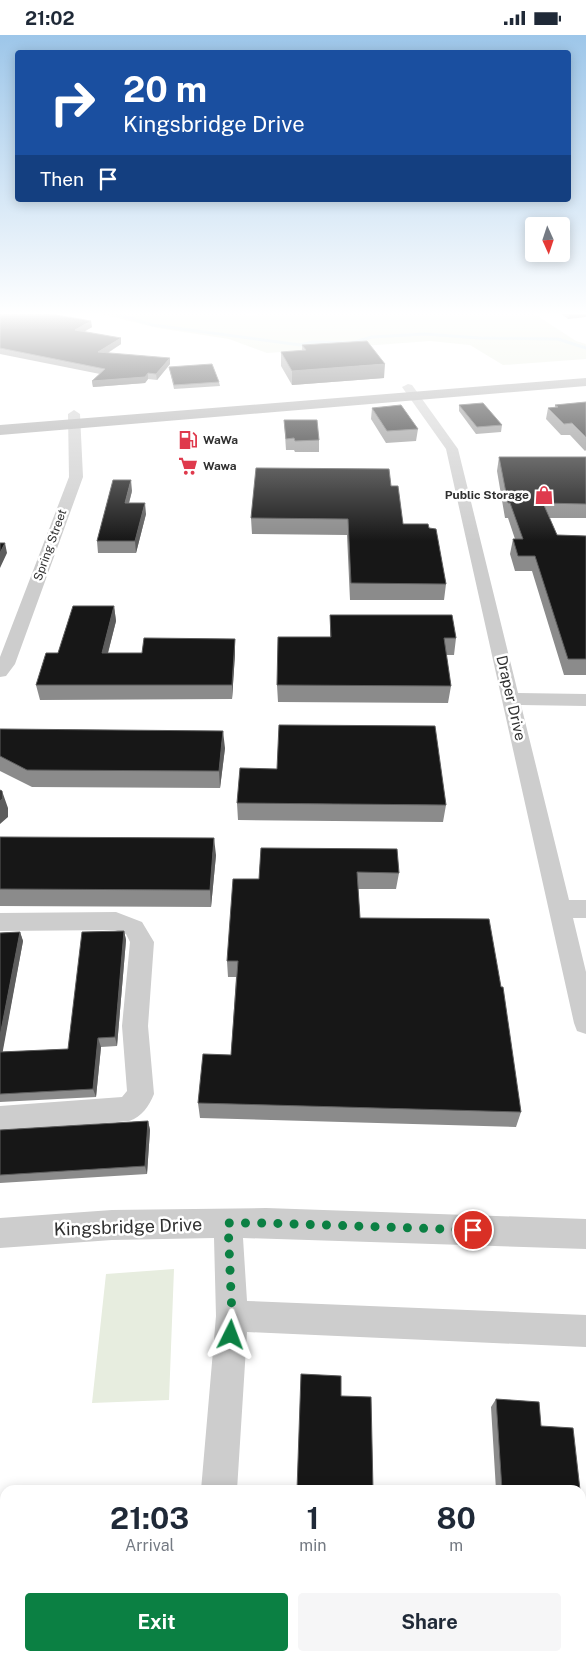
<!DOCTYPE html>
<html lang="en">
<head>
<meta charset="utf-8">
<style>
	body { margin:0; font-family:"Public Sans",sans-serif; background:#f6f6f7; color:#1f2937; height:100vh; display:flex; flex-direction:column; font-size:19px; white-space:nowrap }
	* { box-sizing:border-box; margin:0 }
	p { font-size:16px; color:#747a83 }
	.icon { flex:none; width:28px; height:28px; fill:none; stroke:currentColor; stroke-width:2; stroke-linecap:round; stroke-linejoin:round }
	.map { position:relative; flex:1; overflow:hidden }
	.side { position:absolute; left:0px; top:1450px; width:586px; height:176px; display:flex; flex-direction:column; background:#fff; border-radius:15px 15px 0 0; box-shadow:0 2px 12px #0003 }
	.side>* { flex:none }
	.banner { position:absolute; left:15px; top:15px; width:556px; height:152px; border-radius:5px; box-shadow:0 2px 12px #0003; background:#1a4fa0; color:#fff; overflow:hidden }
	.needle { width:32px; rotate:177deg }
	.controls { position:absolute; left:525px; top:182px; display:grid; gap:10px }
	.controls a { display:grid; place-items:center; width:45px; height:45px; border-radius:5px; background:#fff; box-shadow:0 2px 12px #0003; font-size:25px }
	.pin { position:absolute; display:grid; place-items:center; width:42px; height:42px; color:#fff; margin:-21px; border:2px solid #fff; border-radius:50%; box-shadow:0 1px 5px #0007 }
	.me { position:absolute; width:55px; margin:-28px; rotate:3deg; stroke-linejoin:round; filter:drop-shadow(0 0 4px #0008) }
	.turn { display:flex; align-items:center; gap:18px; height:105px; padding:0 25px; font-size:22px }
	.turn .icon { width:65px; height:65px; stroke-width:2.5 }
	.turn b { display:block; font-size:35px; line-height:42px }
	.then { display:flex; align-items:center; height:48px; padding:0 25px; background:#0003; gap:10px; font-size:19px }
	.eta { display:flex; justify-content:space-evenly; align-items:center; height:85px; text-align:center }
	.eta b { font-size:30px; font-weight:700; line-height:35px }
	.action { display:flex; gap:10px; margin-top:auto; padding:10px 25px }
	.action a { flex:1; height:58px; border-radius:5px; background:#0b8043; color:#fff; font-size:20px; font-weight:700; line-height:58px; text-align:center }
	.action a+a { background:#f6f6f7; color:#1f2937 }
	.status { display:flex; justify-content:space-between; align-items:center; height:35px; padding:0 25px; background:#fff; direction:ltr }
	.status svg { height:14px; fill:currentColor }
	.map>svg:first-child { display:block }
	.green { fill:#e7eddf }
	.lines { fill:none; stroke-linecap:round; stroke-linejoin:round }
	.stream { stroke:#cce1eb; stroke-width:3 }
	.minor { fill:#cdcdcd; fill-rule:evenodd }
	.major { fill:#a8a8a8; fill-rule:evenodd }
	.wall { fill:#8b8b8b }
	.shaded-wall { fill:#5d5d5d }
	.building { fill:#171717; stroke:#5d5d5d }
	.route { stroke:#0b8043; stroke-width:9; stroke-dasharray:0 16.2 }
	.labels { text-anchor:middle; stroke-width:5; stroke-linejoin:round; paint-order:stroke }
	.far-poi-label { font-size:12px; font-weight:bold; fill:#303030; stroke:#fff; text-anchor:start }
	.far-street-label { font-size:12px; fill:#303030; stroke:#fff }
	.street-label { font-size:15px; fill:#303030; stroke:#fff }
	.near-street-label { font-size:18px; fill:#303030; stroke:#fff }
</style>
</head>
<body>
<div class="status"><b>21:02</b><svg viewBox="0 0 49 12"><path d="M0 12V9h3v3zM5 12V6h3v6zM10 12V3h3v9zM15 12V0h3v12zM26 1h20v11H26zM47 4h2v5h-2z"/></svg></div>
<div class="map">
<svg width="586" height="1626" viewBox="0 0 586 1626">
	<rect width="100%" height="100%" fill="#fff"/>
	<path class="green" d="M97 278H232L248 280 296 278H533L576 306 586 309V324L503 330 470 310 430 306 267 318 229 304 158 293Z
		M174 1234 169 1365 92 1368 106 1239Z"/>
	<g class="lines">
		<path class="stream" d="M113 278 153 290 300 310 313 307 351 308 372 302 425 299 479 303 558 304 586 313"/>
		<path class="minor" d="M408 349 412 350 458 414 518 658 586 659V671L521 670 569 865H586V883H573L586 937V999L577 996 574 988 446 414 402 352Z
			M74 375 80 379 83 442 15 629 6 641 0 642V622L69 442 68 379Z
			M116 877 142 887 154 907 148 991 154 1059C149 1071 142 1082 129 1086L0 1097V1071L122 1062 127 1056 122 991 130 907 126 899 115 895 0 896V878Z
			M266 1173 586 1184V1214L243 1203 247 1266 586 1280V1312L247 1297 237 1455H201L216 1281 214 1203 112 1205 0 1213V1183L112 1175Z
			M187 1621H225V1626H187Z"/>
		<path class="major" d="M586 343V351L0 400V390Z"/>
	</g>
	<path class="wall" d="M0 278 92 292 84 297 121 303V309L108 318 170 329 157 345 148 344 145 348 93 352 92 346 100 339 0 319Z
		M560 278H586L568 284Z
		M302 310 384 343 292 350 281 331V317L302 316Z
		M169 332 219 347 220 351 174 354Z
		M586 367V415L585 416 570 400H561L546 384 548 373 555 372V370Z
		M459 370 502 390 501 397 476 399 459 376Z
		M372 373 418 394 416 406 386 408 371 384Z
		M284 385 319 405V417H295L294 415H286Z
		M499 422H586V483H549L557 500 586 501V640H564L532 536H515L510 519 513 504H515L508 483H505L497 436Z
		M391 451 403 489 429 493 446 549 444 565H350L347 500 252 499 251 483Z
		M132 456 129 468 146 479 136 518H98L97 506Z
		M114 571 116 586 108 618H142L235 604V619L232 664 40 665 36 650 58 618Z
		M330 580 456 603 454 620H446L451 651 448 668 278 667 277 650 330 602Z
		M0 694 225 713 220 753 32 752 0 736Z
		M237 768 446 770 443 787 238 785Z
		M0 802 216 820 211 872 0 871Z
		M261 813 399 838 396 854H358L360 883 521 1077 516 1092 200 1083 198 1068 231 1020 236 942H228L227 926 259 844Z
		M124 896 126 905 117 1011 101 1012 96 1062 0 1067V898L20 897 23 906 2 1017 68 1014Z
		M148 1086 150 1095 147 1139 0 1148V1095Z
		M496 1364 541 1391 580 1455H496L491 1372Z
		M499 1621H581L586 1626H499Z"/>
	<path class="shaded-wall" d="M569 278H586V282L568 284Z
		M91 286 92 292 76 301 75 295Z
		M121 303V309L99 323 98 317Z
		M170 323V329L157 345 156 339Z
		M385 329 384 343 292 350V336Z
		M148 338V344L145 348 93 352 92 346Z
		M131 445 132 456 126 479 125 468Z
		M145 468 146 479 136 518 135 506Z
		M5 508 7 518 0 533V518Z
		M114 571 116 586 104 633 102 618Z
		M235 604V619L232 664V650Z
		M223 696 225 713 220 753 219 736Z
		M2 756 8 773V782L0 789V766Z
		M214 803 216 820 211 872 210 855Z
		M124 896 126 905 117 1011 115 1002Z
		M20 897 23 906 1 1026 0 1024V1001Z
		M98 1003 101 1012 96 1062 93 1054Z
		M148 1086 150 1095 147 1139 145 1131Z"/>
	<path class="building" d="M0 278H45L91 286 75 295 121 303 98 317 170 323 156 339 148 338 145 342 92 346 105 334 0 313Z
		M367 306 385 329 292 336 281 317 306 315 302 310Z
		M212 329 219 347 174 350 169 332Z
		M586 367V402L572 388 564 389 548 373 558 372 555 370Z
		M483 368 502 390 477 392 459 370Z
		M401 370 418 394 387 396 372 373Z
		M284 385H317L319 405 295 406 294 403 286 404Z
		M499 422H586V469L543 468 557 500 586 501V624H568L535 521H518L513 504H523L510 468H508Z
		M256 433 389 434 391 451H398L403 489H428L429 493 436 494 446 549 351 548 348 484 251 483Z
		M113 445H131L125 468H145L135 506H97Z
		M0 508H5L0 518Z
		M73 571H114L102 618H142L144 603 235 604 232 650H36L46 618H58Z
		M330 580H452L456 603H444L451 651 277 650 278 602H331Z
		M279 690 435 691 446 770 237 768 240 733 277 734Z
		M0 694 223 696 219 736 27 735 0 721Z
		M0 755 2 756V764L0 766Z
		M0 802 214 803 210 855 0 854Z
		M261 813 397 814 399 838 357 837 360 883 489 884 501 952H503L521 1077 198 1068 203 1019 231 1020 238 926H227L233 844H259Z
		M124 896 115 1002 98 1003 93 1054 0 1059V1017L68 1014 82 897Z
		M20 897 0 1001V898Z
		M148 1086 145 1131 0 1140V1095Z
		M301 1339 341 1341V1361L371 1362 373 1455H297Z
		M496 1364 539 1367 541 1391 573 1393 580 1455H502Z
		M581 1470 586 1512V1626H506V1621H581Z
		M303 1621H387V1626H303Z"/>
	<linearGradient id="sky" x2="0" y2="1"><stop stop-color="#9dc6e9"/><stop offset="0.55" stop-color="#fff"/><stop offset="1" stop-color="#fff" stop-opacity="0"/></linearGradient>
	<rect width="586" height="506" fill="url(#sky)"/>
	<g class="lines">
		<path class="route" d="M231 1300 232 1281 228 1188H266L473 1195"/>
	</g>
	<defs>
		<g id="fuel-bare" transform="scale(1.5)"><path d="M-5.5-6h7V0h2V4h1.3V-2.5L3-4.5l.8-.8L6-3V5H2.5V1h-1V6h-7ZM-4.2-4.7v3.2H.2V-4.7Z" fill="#df3a4d" stroke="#fff" stroke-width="2.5" paint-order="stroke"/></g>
		<g id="supermarket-bare" transform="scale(1.5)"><path d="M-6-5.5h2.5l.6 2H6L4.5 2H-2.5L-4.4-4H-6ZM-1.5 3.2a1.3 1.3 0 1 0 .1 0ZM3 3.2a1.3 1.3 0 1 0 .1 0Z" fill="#df3a4d" stroke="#fff" stroke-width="2.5" paint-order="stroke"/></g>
		<g id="shop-bare" transform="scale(1.5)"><path d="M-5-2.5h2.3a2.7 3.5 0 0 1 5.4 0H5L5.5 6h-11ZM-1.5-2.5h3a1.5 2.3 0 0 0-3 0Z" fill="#df3a4d" stroke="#fff" stroke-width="2.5" paint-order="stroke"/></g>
	</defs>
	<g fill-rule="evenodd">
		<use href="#fuel-bare" x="188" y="405"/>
		<use href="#supermarket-bare" x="188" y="431"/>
		<use href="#shop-bare" x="544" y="460"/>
	</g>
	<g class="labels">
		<g class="far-poi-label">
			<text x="203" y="409">WaWa</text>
			<text x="203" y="435">Wawa</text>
			<text x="529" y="464" text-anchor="end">Public Storage</text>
		</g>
		<g class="far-street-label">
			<text transform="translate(50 510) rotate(-70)" y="4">Spring Street</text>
		</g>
		<g class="street-label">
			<text transform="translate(511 663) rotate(77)" y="5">Draper Drive</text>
		</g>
		<g class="near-street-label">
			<text transform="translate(128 1192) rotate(-2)" y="6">Kingsbridge Drive</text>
		</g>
	</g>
</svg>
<div class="controls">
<a><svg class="needle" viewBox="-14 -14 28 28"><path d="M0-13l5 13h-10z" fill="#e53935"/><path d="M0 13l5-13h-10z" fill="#747a83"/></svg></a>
</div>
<div class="pin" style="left:473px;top:1195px;background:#d93025"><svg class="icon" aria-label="arrive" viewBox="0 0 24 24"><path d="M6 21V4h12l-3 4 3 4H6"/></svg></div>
<svg class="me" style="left:231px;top:1300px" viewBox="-20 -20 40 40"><path d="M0-17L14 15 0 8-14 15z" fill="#0b8043" stroke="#fff" stroke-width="4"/></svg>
<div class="banner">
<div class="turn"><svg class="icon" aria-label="right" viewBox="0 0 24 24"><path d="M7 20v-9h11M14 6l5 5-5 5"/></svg><div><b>20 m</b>Kingsbridge Drive</div></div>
<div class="then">Then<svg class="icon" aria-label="arrive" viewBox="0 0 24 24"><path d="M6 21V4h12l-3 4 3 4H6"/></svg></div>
</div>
<section class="side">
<div class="eta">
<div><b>21:03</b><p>Arrival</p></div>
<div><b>1</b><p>min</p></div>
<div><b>80</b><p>m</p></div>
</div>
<div class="action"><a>Exit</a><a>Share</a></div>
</section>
</div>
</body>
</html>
